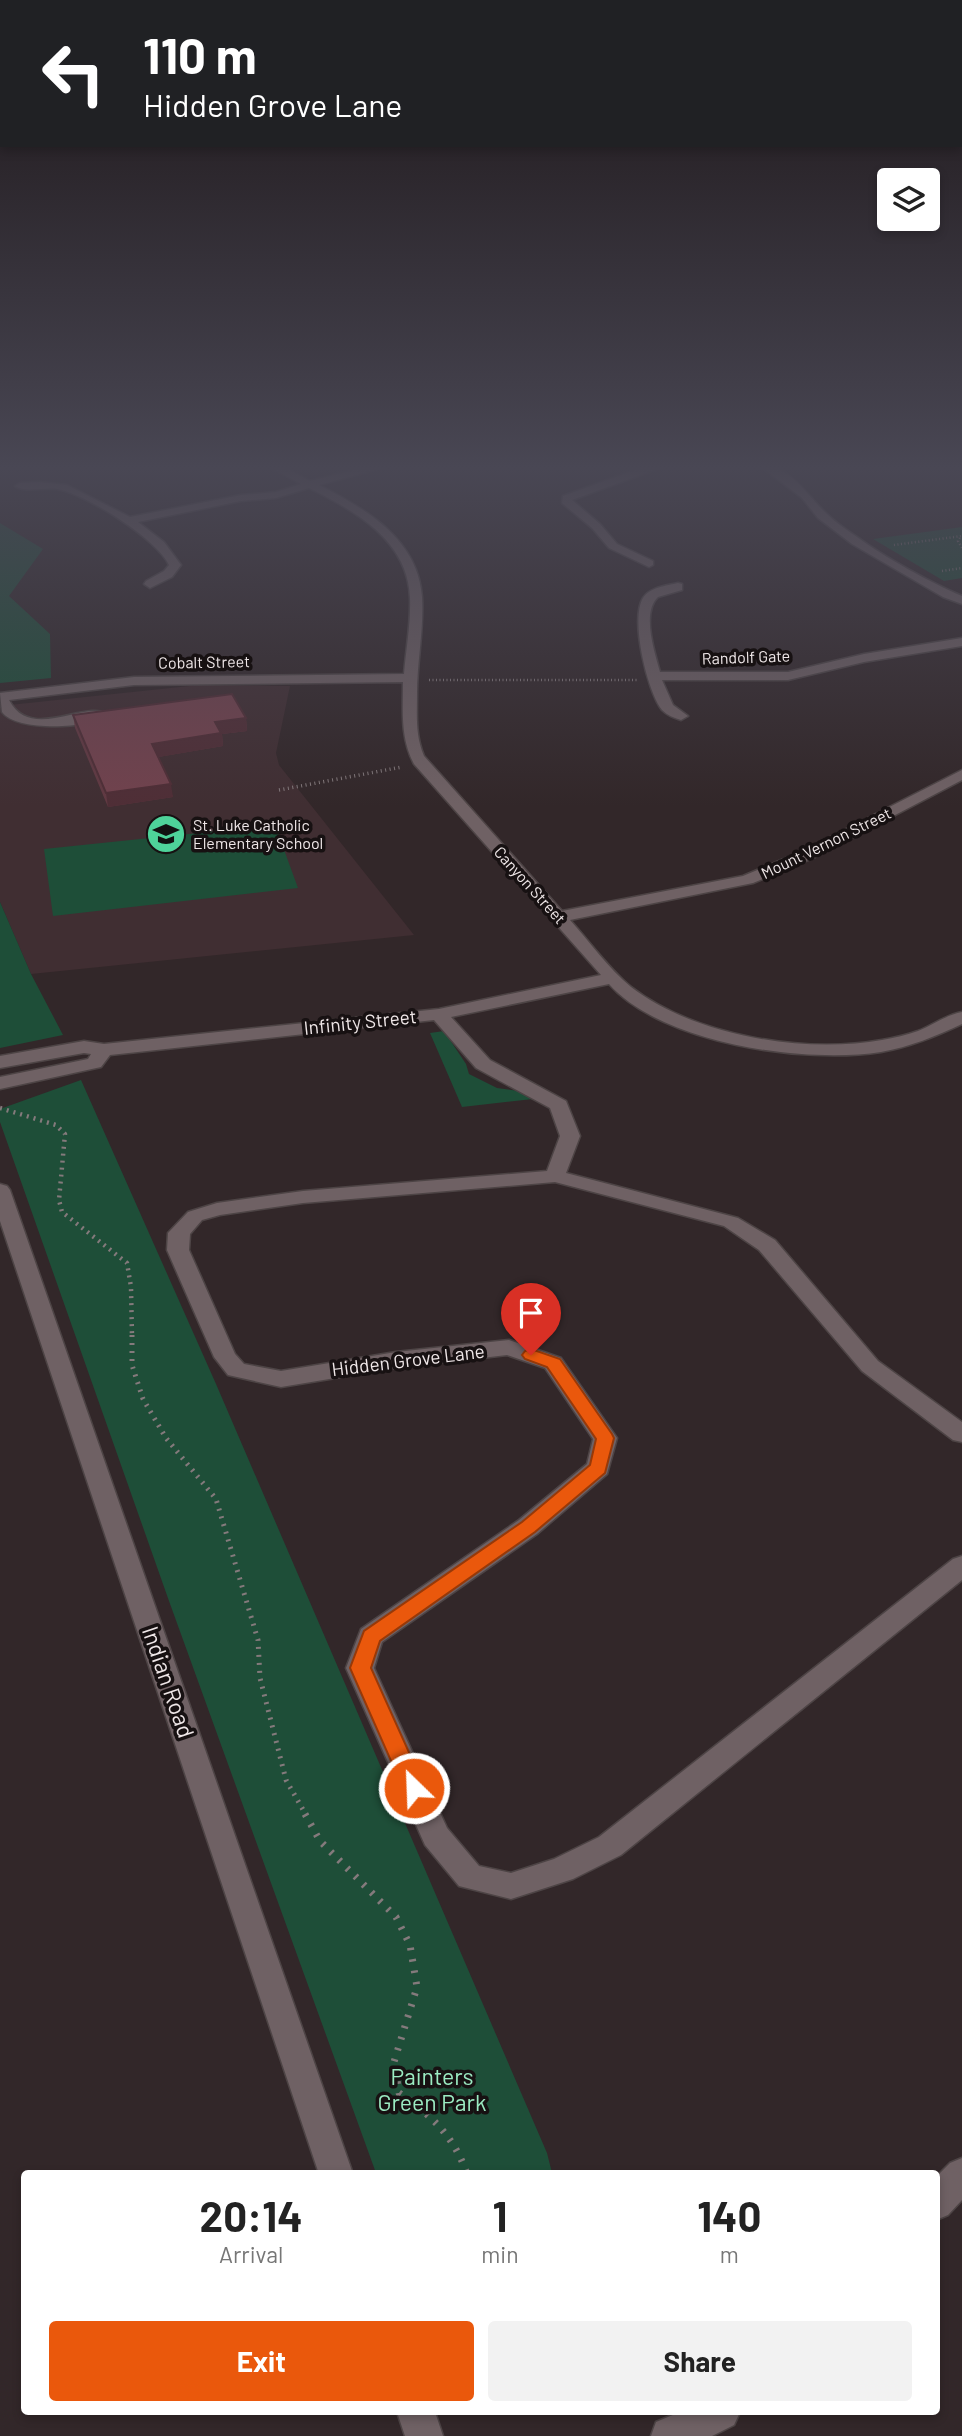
<!DOCTYPE html>
<html lang="en">
<head>
<meta charset="utf-8">
<style>
	body { margin:0; font-family:Barlow,sans-serif; background:#f2f2f2; color:#222; height:100vh; display:flex; flex-direction:column; font-size:26px; white-space:nowrap }
	* { box-sizing:border-box; margin:0 }
	p { font-size:23px; color:#767676 }
	.icon { flex:none; width:38px; height:38px; fill:none; stroke:currentColor; stroke-width:2; stroke-linecap:round; stroke-linejoin:round }
	.map { position:relative; flex:1; overflow:hidden }
	.sheet { position:absolute; left:21px; top:2170px; width:919px; height:245px; display:flex; flex-direction:column; background:#fff; border-radius:7px; box-shadow:0 4px 10px #0003 }
	.sheet>* { flex:none }
	.hud { position:absolute; left:0px; top:0px; width:962px; height:147px; box-shadow:0 4px 10px #0003; background:#202124; color:#fff; overflow:hidden }
	.controls { position:absolute; left:877px; top:168px; display:grid; gap:14px }
	.controls a { display:grid; place-items:center; width:63px; height:63px; border-radius:7px; background:#fff; box-shadow:0 4px 10px #0003; font-size:35px }
	.pin { position:absolute; display:grid; place-items:center; width:60px; height:60px; color:#fff; margin:-72px -30px; border-radius:50% 50% 50% 0; rotate:-45deg; box-shadow:0 0 7px #0007 }
	.pin .icon { rotate:45deg }
	.me { position:absolute; width:77px; margin:-38px; rotate:336deg; stroke-linejoin:round; filter:drop-shadow(0 0 5px #0008) }
	.turn { display:flex; align-items:center; gap:24px; height:147px; padding:0 28px; font-size:32px }
	.turn .icon { width:91px; height:91px; stroke-width:2.5 }
	.turn b { display:block; font-size:49px; line-height:60px }
	.eta { display:flex; justify-content:space-evenly; align-items:center; height:119px; text-align:center }
	.eta b { font-size:42px; font-weight:700; line-height:49px }
	.cta { display:flex; gap:14px; margin-top:auto; padding:14px 28px }
	.cta a { flex:1; height:80px; border-radius:7px; background:#ea580c; color:#fff; font-size:28px; font-weight:700; line-height:80px; text-align:center }
	.cta a+a { background:#f2f2f2; color:#222 }
	.map>svg:first-child { display:block }
	.built { fill:#402e32 }
	.green { fill:#1e4e38 }
	.lines { fill:none; stroke-linecap:round; stroke-linejoin:round }
	.minor-casing { stroke:#4d4445; stroke-width:3 }
	.path-far4 { stroke:#847a7c; stroke-width:2.5; stroke-dasharray:1 2.5; stroke-linecap:butt }
	.path-far3 { stroke:#847a7c; stroke-width:3.5; stroke-dasharray:1 3.5; stroke-linecap:butt }
	.path-far2 { stroke:#847a7c; stroke-width:4.5; stroke-dasharray:2 5; stroke-linecap:butt }
	.path-far1 { stroke:#847a7c; stroke-width:5; stroke-dasharray:2 6; stroke-linecap:butt }
	.path { stroke:#847a7c; stroke-width:7; stroke-dasharray:2.5 9; stroke-linecap:butt }
	.minor { fill:#6f6164; fill-rule:evenodd }
	.wall { fill:#613942 }
	.shaded-wall { fill:#4f2e36 }
	.building { fill:#71424d; stroke:#4f2e36; stroke-width:2 }
	.route { fill:#ea580c; stroke:#983908; stroke-width:2 }
	.labels { text-anchor:middle; stroke-width:7; stroke-linejoin:round; paint-order:stroke }
	.far-street-label { font-size:16px; fill:#efe7e8; stroke:#171112 }
	.far-poi-label { font-size:16px; fill:#efe7e8; stroke:#171112; text-anchor:start }
	.street-label { font-size:19px; fill:#efe7e8; stroke:#171112 }
	.near-street-label { font-size:23px; fill:#efe7e8; stroke:#171112 }
	.near-park-label { font-size:23px; fill:#9bebc2; stroke:#171112 }
</style>
</head>
<body>
<div class="map">
<svg width="962" height="2436" viewBox="0 0 962 2436">
	<rect width="100%" height="100%" fill="#322729"/>
	<path class="built" d="M199 685 290 686 276 753 279 765 414 935 31 974 0 902V706Z"/>
	<path class="green" d="M0 523 43 549 9 596 50 634 51 678 0 683Z
		M962 527V578L944 581 873 539Z
		M275 825 298 888 53 916 44 849Z
		M0 902 31 974 63 1035 0 1048Z
		M444 1031 466 1064 469 1074 497 1088 519 1091 533 1099 462 1107 430 1033Z
		M81 1080 216 1384 547 2153 552 2173H376L169 1601 0 1122V1109Z"/>
	<g class="lines">
		<g class="minor-casing">
			<path id="minor" d="M266 465H280L310 481 374 465H393L319 485C366 509 418 539 422 597 424 629 417 661 417 693 417 715 415 735 424 756L562 911 743 876 803 851 962 770V780L815 857 753 883 570 920C589 941 609 969 631 987 695 1036 804 1054 882 1040 894 1038 907 1035 918 1031 933 1025 946 1015 962 1012V1024C936 1036 910 1047 881 1052 806 1064 662 1044 609 984L451 1017 490 1060 566 1101 580 1136 566 1173 738 1218 775 1240 878 1361 962 1422V1442L953 1440 862 1371 759 1250 724 1226 555 1182 303 1203 220 1215 202 1220 190 1234 189 1250 235 1354 244 1364 281 1371 396 1352 509 1340 561 1358 617 1438 607 1474 537 1534 382 1642 374 1668 447 1828 479 1866 511 1873 554 1859 599 1837 953 1559 962 1556V1580L621 1855 573 1879 511 1899 459 1886 425 1845 346 1668 361 1629 519 1520 587 1464 593 1439 545 1368 507 1355 396 1368 281 1387 228 1375 214 1357 167 1250 168 1233 188 1212 217 1203 303 1191 547 1171 560 1136 550 1108 476 1068 434 1020 110 1055 101 1067 0 1089V1077L88 1059 91 1054 84 1053 0 1068V1056L84 1041 104 1044 439 1009 601 975 414 764C400 738 403 710 403 682L134 685 9 700C31 743 87 698 108 715 91 729 16 732 2 712L0 693 134 677 404 674C406 649 411 623 410 598 408 540 355 511 309 488L276 498 241 501 138 522 164 542 181 565 172 577 150 588 144 584 146 581 164 571 169 565C157 539 86 494 57 489 44 487 25 493 15 486L20 483 39 482 67 485 130 517 241 495 276 492 301 484Z
				M649 465H668L572 500 600 524 617 544 653 561V565L649 567 609 548 592 528 562 503 563 496Z
				M759 465C791 465 806 495 827 514 836 523 847 530 857 537 884 557 931 583 962 596V604L943 597 852 544 818 518 802 498Z
				M955 465H962V469Z
				M678 583 682 584V590L658 597C641 613 655 653 660 672H788L864 654 962 638V646L864 662 788 680H662L673 705 688 716 681 720C674 718 667 715 662 710 647 691 630 619 643 598 650 587 666 586 678 583Z
				M0 1184 7 1186 10 1190 353 2174H319L0 1221Z
				M962 2158V2200L948 2215 936 2220V2177L950 2163Z
				M397 2412H435L443 2436H405Z
				M680 2412H740L734 2425 712 2436H651L656 2422Z"/>
		</g>
		<path class="path-far4" d="M960 538 958 541 962 548
			M894 545 962 536
			M942 571 962 568
			M429 680H637"/>
		<path class="path-far3" d="M279 790 402 767"/>
		<path class="path-far2" d="M0 1108 56 1125 65 1134 59 1200 62 1212 127 1263 131 1287 132 1337"/>
		<path class="path-far1" d="M132 1335V1365L143 1399 166 1438 216 1499 258 1640 260 1678 286 1780 306 1815"/>
		<path class="path" d="M305 1814 320 1841 396 1917 410 1945 417 1987 394 2062 399 2093C431 2115 454 2136 467 2174"/>
		<use href="#minor" class="minor"/>
	</g>
	<path class="wall" d="M73 715 246 718 247 731 222 734 223 746 158 757 173 797 108 807 75 728Z"/>
	<path class="shaded-wall" d="M246 718 247 731 222 734 223 746 153 758 152 744 215 722Z
		M171 784 173 797 108 807 106 793Z"/>
	<path class="building" d="M232 694 246 718 215 722 221 733 152 744 171 784 106 793 73 715Z"/>
	<linearGradient id="sky" x2="0" y2="1"><stop stop-color="#1c1517"/><stop offset="0.58" stop-color="#494754"/><stop offset="1" stop-color="#494754" stop-opacity="0"/></linearGradient>
	<rect width="962" height="806" fill="url(#sky)"/>
	<path class="route" d="M531 1349 560 1359 612 1434 614 1438 605 1473 535 1532 380 1641 371 1668 425 1788 422 1795 414 1797 406 1795 403 1788 350 1668 364 1631 522 1522 590 1465 596 1439 547 1367 525 1359 522 1355 525 1351Z"/>
	<defs>
		<g id="school-disc" transform="scale(2.0125)"><circle r="9.5" fill="#4ed39a" stroke="#171112"/><path d="M0-5L7-2L0 1L-7-2ZM-4 1L0 2.5L4 1V4Q0 6-4 4Z" fill="#111"/></g>
	</defs>
	<g fill-rule="evenodd">
		<use href="#school-disc" x="166" y="834"/>
	</g>
	<g class="labels">
		<g class="far-street-label">
			<text transform="translate(746 657) rotate(-2)" y="6">Randolf Gate</text>
			<text transform="translate(204 662) rotate(-1)" y="6">Cobalt Street</text>
			<text transform="translate(826 843) rotate(-26)" y="6">Mount Vernon Street</text>
			<text transform="translate(530 885) rotate(48)" y="6">Canyon Street</text>
		</g>
		<g class="far-poi-label">
			<text x="193" y="831">St. Luke Catholic<tspan x="193" dy="18">Elementary School</tspan></text>
		</g>
		<g class="street-label">
			<text transform="translate(360 1022) rotate(-6)" y="7">Infinity Street</text>
			<text transform="translate(408 1360) rotate(-7)" y="7">Hidden Grove Lane</text>
		</g>
		<g class="near-street-label">
			<text transform="translate(168 1682) rotate(71)" y="8">Indian Road</text>
		</g>
		<g class="near-park-label">
			<text x="432" y="2085">Painters<tspan x="432" dy="26">Green Park</tspan></text>
		</g>
	</g>
</svg>
<div class="controls">
<a><svg class="icon" aria-label="layers" viewBox="0 0 24 24"><path d="M12 4l9 5-9 5-9-5zM3 14l9 5 9-5"/></svg></a>
</div>
<div class="pin" style="left:531px;top:1355px;background:#d93025"><svg class="icon" aria-label="arrive" viewBox="0 0 24 24"><path d="M6 21V4h12l-3 4 3 4H6"/></svg></div>
<svg class="me" style="left:414px;top:1788px" viewBox="-20 -20 40 40"><circle r="17" fill="#ea580c" stroke="#fff" stroke-width="3"/><path d="M0-11L8 9 0 5-8 9z" fill="#fff"/></svg>
<div class="hud">
<div class="turn"><svg class="icon" aria-label="left" viewBox="0 0 24 24"><path d="M17 20v-9H6M10 6l-5 5 5 5"/></svg><div><b>110 m</b>Hidden Grove Lane</div></div>
</div>
<section class="sheet">
<div class="eta">
<div><b>20:14</b><p>Arrival</p></div>
<div><b>1</b><p>min</p></div>
<div><b>140</b><p>m</p></div>
</div>
<div class="cta"><a>Exit</a><a>Share</a></div>
</section>
</div>
</body>
</html>
